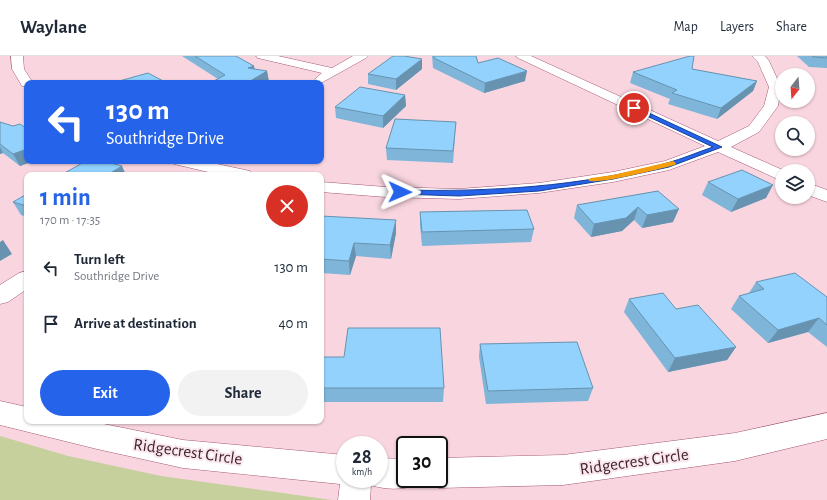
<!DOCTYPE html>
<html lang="en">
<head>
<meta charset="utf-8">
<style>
	body { margin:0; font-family:"Alegreya Sans",sans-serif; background:#f2f2f3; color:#1f2937; height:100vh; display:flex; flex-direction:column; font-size:15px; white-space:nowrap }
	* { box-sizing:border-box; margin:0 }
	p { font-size:13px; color:#747a83 }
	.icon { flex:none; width:22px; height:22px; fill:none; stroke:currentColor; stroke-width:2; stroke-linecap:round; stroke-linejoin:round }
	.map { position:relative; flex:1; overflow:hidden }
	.details { position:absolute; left:24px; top:116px; width:300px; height:252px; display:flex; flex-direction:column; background:#fff; border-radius:8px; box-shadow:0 1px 3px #0004 }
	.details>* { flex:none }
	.hud { position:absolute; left:24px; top:24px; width:300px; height:84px; border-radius:8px; box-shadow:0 1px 3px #0004; background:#2563eb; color:#fff; overflow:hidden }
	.needle { width:26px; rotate:197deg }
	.controls { position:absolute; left:775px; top:12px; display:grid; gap:8px }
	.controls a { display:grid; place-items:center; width:40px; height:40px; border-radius:50%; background:#fff; box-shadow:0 1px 3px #0004; font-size:20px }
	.speed { position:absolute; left:336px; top:380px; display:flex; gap:8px; font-size:20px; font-weight:700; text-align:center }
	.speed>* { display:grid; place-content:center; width:52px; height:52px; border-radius:50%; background:#fff; box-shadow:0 1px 3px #0004; line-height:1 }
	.speed small { font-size:10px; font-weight:400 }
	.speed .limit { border:2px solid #111; border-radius:6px; background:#fff; color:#111 }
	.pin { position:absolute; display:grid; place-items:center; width:34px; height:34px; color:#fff; margin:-17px; border:2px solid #fff; border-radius:50%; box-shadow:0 1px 4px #0007 }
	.me { position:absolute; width:44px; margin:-22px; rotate:91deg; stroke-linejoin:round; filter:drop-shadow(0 0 3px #0008) }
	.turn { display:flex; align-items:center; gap:14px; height:84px; padding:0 16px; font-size:18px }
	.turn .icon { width:52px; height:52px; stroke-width:2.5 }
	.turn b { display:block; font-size:28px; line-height:34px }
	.round { display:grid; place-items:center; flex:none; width:42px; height:42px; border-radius:21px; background:#f2f2f3 }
	.overview { display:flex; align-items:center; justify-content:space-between; height:68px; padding:0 16px }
	h1 { font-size:24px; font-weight:700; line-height:30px; color:#2563eb }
	.cta { display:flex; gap:8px; margin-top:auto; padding:8px 16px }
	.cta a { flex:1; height:46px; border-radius:24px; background:#2563eb; color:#fff; font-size:16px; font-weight:700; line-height:46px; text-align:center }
	.cta a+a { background:#f2f2f3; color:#1f2937 }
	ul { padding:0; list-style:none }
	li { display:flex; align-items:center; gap:12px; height:56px; padding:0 16px }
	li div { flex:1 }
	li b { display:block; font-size:15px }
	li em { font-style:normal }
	header { display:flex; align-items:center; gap:24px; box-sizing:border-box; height:56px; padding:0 20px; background:#fff; border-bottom:1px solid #e0e1e3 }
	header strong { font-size:19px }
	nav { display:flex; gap:22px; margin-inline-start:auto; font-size:14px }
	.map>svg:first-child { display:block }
	.green { fill:#c5d09d }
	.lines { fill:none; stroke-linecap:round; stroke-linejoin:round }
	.minor-casing { stroke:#a65975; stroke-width:1 }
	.minor { fill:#fff; fill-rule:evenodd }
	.wall { fill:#7eb5d9 }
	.shaded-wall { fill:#6793b0 }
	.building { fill:#93d2fc; stroke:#6793b0 }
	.route { fill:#2563eb; stroke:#184099 }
	.slow { fill:#f59e0b }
	.labels { text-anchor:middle; stroke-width:4; stroke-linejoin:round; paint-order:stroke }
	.near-street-label { font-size:17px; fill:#43222e; stroke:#f9e7ec }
</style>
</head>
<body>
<header>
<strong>Waylane</strong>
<nav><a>Map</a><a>Layers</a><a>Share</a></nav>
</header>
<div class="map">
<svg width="827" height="444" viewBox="0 0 827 444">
	<rect width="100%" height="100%" fill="#f8d5df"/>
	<path class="green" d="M0 380 68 400 161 420 332 444H0Z"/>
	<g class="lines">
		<g class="minor-casing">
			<path id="minor" d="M11 0H23L24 13 33 27H27V31L22 30 12 13Z
				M256 0H278L332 12 353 0H368L366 2 321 27 317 26 315 23 322 17 258 2Z
				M516 0H531L718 85 749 70 764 50 769 31 758 6 752 0H765L769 5 781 31 778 50 759 76 731 91 785 115H782V125L718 96 669 114 613 126 539 137 459 143 386 141 321 136V126L386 131 459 133 539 127 613 116 665 105 705 90 518 2Z
				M172 105H203L250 115 253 119H221L174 108Z
				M808 127 827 134V146L808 139Z
				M27 215V233L8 246 0 248V229L19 217Z
				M0 345 27 351V365H89L183 384 345 399V423H379V402L405 403V423H418L416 429C402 434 386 434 371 429L370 444H338L340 428 183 412 97 393 0 369Z
				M827 357V383L735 405 563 429 439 432 428 427 426 423H439V402L563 399 735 377Z"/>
		</g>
		<use href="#minor" class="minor"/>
	</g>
	<path class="wall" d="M182 0H236L255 13 267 15 269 26 218 23Z
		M432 0H476L478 7 525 25 484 37 433 12Z
		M797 0H827V12L809 11Z
		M422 13 396 34 368 28V18Z
		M692 13 757 25 753 35 717 63 668 48 670 43 630 27 633 16Z
		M405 39 406 50 383 72 336 62 335 51Z
		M0 66 27 105H34L20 110 3 97 0 98Z
		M456 66 453 107 387 104 386 92Z
		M708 126 766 142 731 156 702 139Z
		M658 135 673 166 642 172 634 164 622 175 591 181 574 162 577 149Z
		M27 138V161L21 159 13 146Z
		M420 156 534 173 531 186 422 190 420 169Z
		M321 160 396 177 391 203 356 200 350 219 321 217Z
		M756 226 827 241V291L808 276 768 287 731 253 739 240 749 237Z
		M629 243 676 253 736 291 727 304 668 316 624 256Z
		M480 288 593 332 588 345 486 348 479 301Z
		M321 301H344L444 332 443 346H321Z"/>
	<path class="shaded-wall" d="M422 3V13L396 34V23Z
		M254 10 256 20 248 12Z
		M267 15 269 26 266 27H247Z
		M527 15 525 25 484 37 485 27Z
		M757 25 753 35 717 63 721 52Z
		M405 39 406 50 383 72V60Z
		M0 91 3 97 0 98Z
		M27 93V105H34L20 110 13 98Z
		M122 110 126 119H107Z
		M773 129 766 142 731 156 738 143Z
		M638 151 634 164 622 175 591 181 594 168Z
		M679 153 673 166 642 172 647 159Z
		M396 164V177L391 203 390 189Z
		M3 184 12 198 0 205V186Z
		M354 187 356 200 350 219 349 205Z
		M819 262 808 276 768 287 778 274Z
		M736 291 727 304 668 316 675 302Z"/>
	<path class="building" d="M195 0H236L254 10 248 12 267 15 247 27H210L225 19Z
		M393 0H404L422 3 396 23 368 18Z
		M434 0H476L478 7 498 2 527 15 485 27 434 2Z
		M690 0H694L692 13 757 25 721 52 672 37 677 34 633 16Z
		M812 0H827V2L814 1Z
		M148 17 167 27H112Z
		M360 31 405 39 383 60 335 51Z
		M395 63 456 66 453 95 386 92Z
		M0 66 13 70 20 68 27 73V93L13 98 0 88Z
		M86 105H104L122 110 107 119H61Z
		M742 114 773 129 738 143 708 126Z
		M658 135 679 153 647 159 638 151 626 162 594 168 577 149Z
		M27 138V150L13 146Z
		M527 154 534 173 422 176 420 156Z
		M321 160 396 164 390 189 354 187 349 205 321 203Z
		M795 217 827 241V269L819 262 778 274 739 240 764 233 756 226Z
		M663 237 676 253 698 249 736 291 675 302 629 243Z
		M348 272H440L444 332H321V301H344Z
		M577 286 593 332 488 335 480 288Z"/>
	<path class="route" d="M632 51H636L722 91 669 111 613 123 539 135 459 140 400 138 397 136 400 134C489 136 581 131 667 107 682 103 698 96 713 91L632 53Z"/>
	<path class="slow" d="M673 105 676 107 675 109C662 112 595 130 588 124L591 122 613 119Z"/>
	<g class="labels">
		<g class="near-street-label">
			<text transform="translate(188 395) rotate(8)" y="6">Ridgecrest Circle</text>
			<text transform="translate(634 405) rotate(-8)" y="6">Ridgecrest Circle</text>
		</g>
	</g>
</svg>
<div class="controls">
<a><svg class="needle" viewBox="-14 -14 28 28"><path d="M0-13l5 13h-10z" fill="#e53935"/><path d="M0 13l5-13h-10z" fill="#747a83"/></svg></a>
<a><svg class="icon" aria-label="search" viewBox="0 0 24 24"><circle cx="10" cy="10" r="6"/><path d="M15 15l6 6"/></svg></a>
<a><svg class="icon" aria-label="layers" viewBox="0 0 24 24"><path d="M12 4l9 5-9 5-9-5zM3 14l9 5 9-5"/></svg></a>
</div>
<div class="speed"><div>28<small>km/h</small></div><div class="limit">30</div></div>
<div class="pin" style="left:634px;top:52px;background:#d93025"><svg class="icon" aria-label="arrive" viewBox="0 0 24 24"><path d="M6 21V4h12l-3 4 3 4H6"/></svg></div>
<svg class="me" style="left:400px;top:136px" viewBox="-20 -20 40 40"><path d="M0-17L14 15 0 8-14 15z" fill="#2563eb" stroke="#fff" stroke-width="4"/></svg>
<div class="hud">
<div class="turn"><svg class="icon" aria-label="left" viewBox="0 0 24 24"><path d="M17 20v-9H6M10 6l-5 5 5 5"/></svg><div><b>130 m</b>Southridge Drive</div></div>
</div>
<section class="details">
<div class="overview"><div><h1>1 min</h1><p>170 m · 17:35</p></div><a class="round" style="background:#d93025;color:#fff"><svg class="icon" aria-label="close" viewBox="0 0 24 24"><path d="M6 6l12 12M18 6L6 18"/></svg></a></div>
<ul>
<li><svg class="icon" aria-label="left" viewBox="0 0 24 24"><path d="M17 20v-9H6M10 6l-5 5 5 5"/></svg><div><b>Turn left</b><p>Southridge Drive</p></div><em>130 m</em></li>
<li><svg class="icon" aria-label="arrive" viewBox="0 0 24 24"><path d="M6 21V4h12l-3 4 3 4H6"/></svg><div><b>Arrive at destination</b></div><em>40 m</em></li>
</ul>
<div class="cta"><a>Exit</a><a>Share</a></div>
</section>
</div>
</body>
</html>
